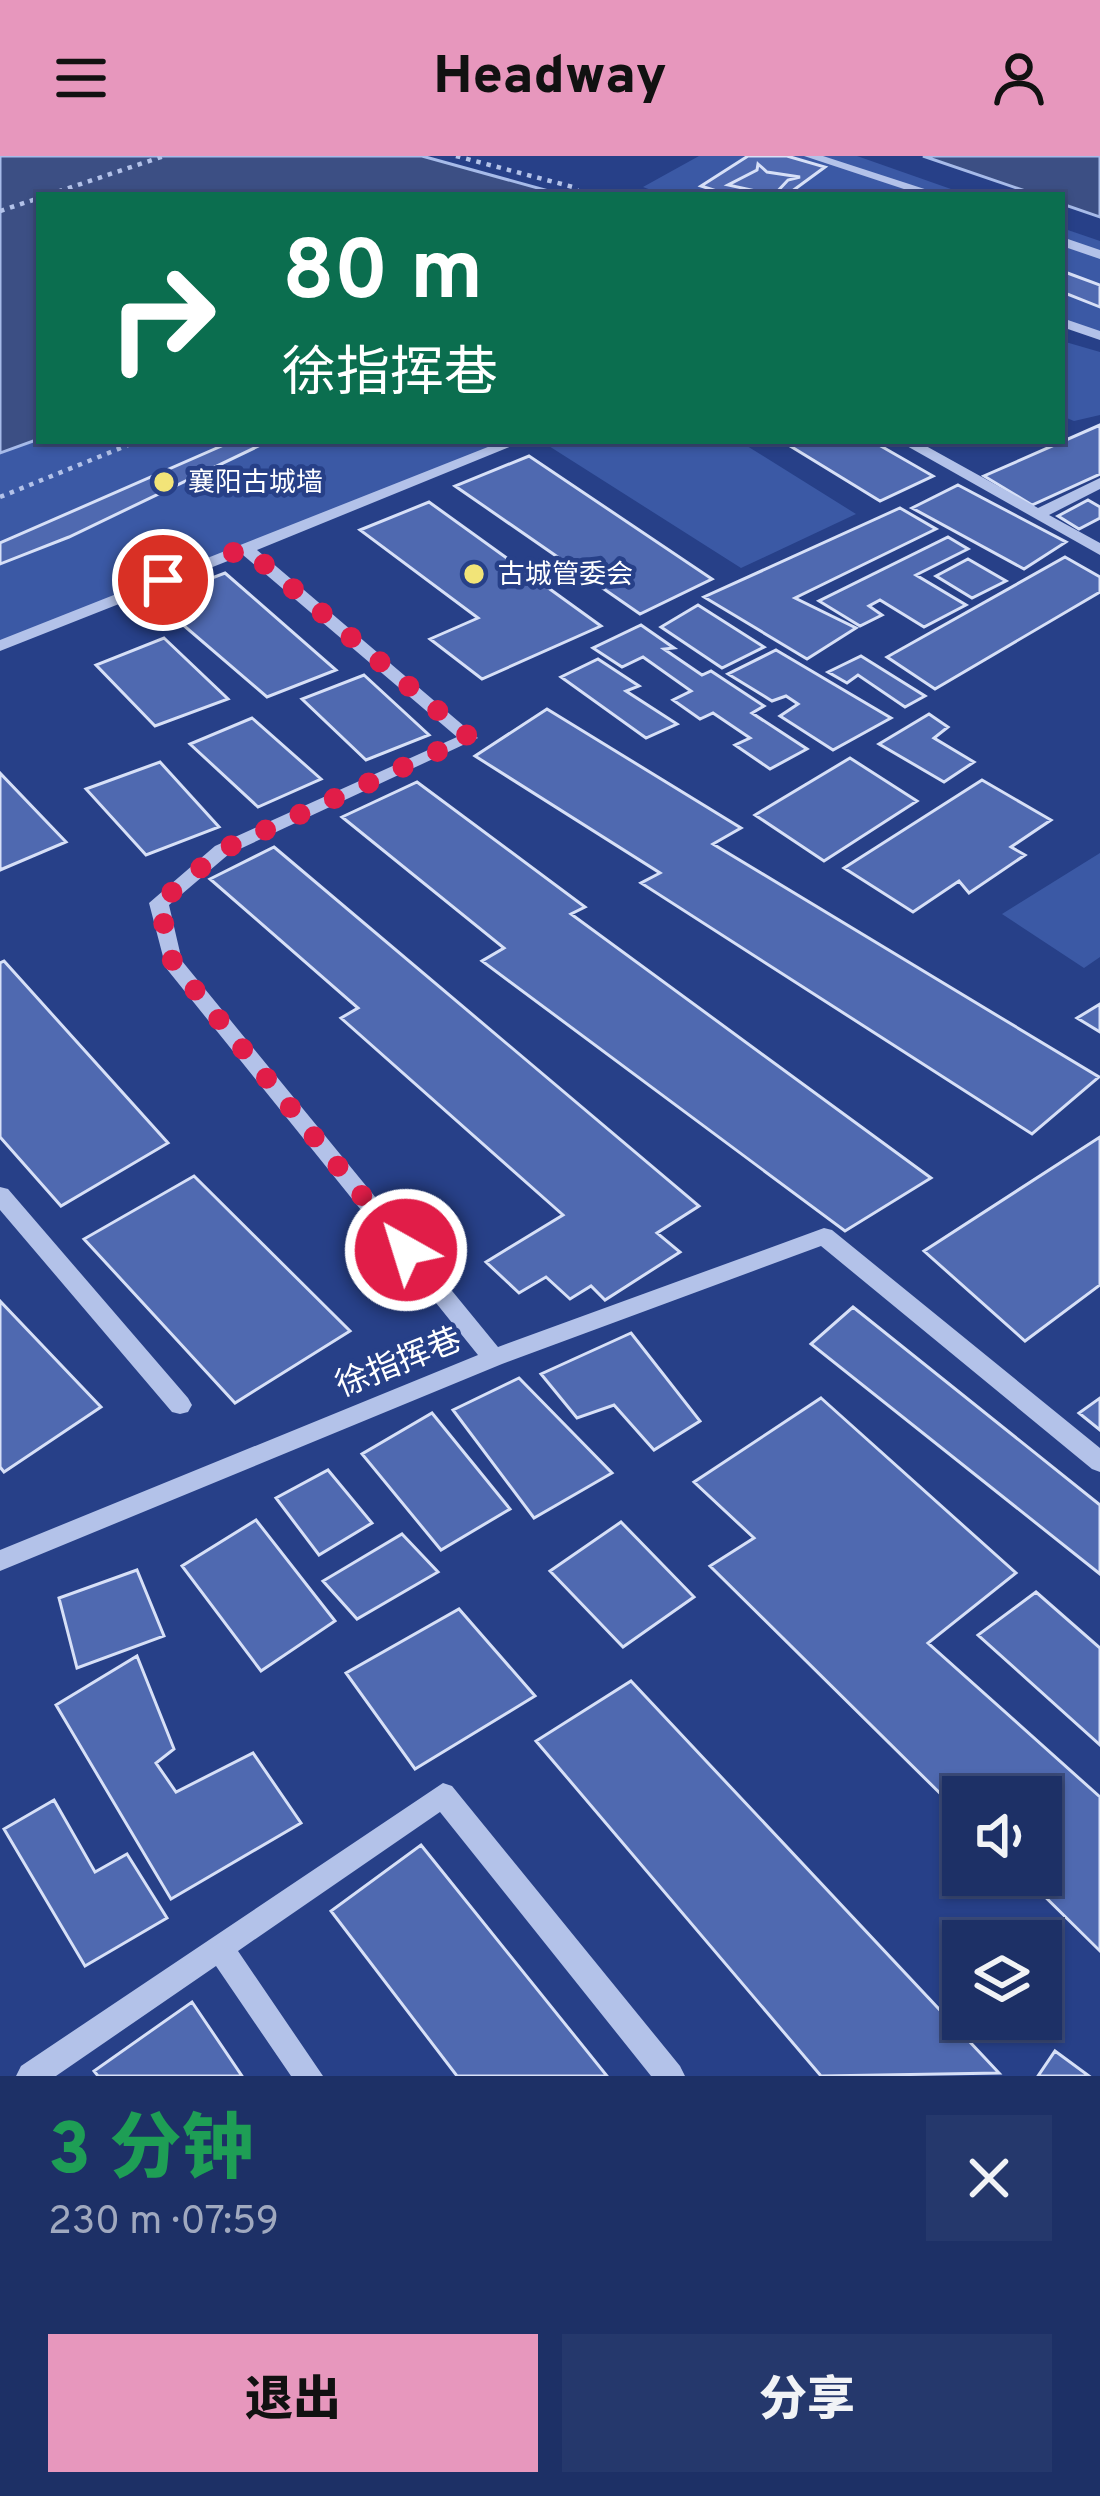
<!DOCTYPE html>
<html lang="zh">
<head>
<meta charset="utf-8">
<style>
	body { margin:0; font-family:Overpass,"Noto Sans SC",sans-serif; background:#25386c; color:#f1f3f6; height:100vh; display:flex; flex-direction:column; font-size:45px; white-space:nowrap }
	* { box-sizing:border-box; margin:0 }
	p { font-size:39px; color:#a0a9bf }
	.icon { flex:none; width:66px; height:66px; fill:none; stroke:currentColor; stroke-width:2; stroke-linecap:round; stroke-linejoin:round }
	.map { position:relative; height:1920px; overflow:hidden }
	.panel { display:flex; flex-direction:column; background:#1d3066; flex:1 }
	.panel>* { flex:none }
	.guide { position:absolute; left:36px; top:36px; width:1029px; height:252px; border-radius:0px; box-shadow:0 3px 9px #0004,0 0 0 3px #3b4b7a; background:#0b6e4f; color:#fff; overflow:hidden }
	.tools { position:absolute; left:942px; top:1620px; display:grid; gap:24px }
	.tools a { display:grid; place-items:center; width:120px; height:120px; border-radius:0px; background:#1d3066; box-shadow:0 3px 9px #0004,0 0 0 3px #3b4b7a; font-size:60px }
	.pin { position:absolute; display:grid; place-items:center; width:102px; height:102px; color:#fff; margin:-51px; border:6px solid #fff; border-radius:50%; box-shadow:0 3px 12px #0007 }
	.me { position:absolute; width:132px; margin:-66px; rotate:321deg; stroke-linejoin:round; filter:drop-shadow(0 0 9px #0008) }
	.turn { display:flex; align-items:center; gap:42px; height:252px; padding:0 48px; font-size:54px }
	.turn .icon { width:156px; height:156px; stroke-width:2.5 }
	.turn b { display:block; font-size:84px; line-height:102px }
	.round { display:grid; place-items:center; flex:none; width:126px; height:126px; border-radius:0px; background:#25386c }
	.overview { display:flex; align-items:center; justify-content:space-between; height:204px; padding:0 48px }
	h1 { font-size:72px; font-weight:800; line-height:90px; color:#1e9e55 }
	.button { display:flex; gap:24px; margin-top:auto; padding:24px 48px }
	.button a { flex:1; height:138px; border-radius:0px; background:#e797bd; color:#111; font-size:48px; font-weight:800; line-height:138px; text-align:center }
	.button a+a { background:#25386c; color:#f1f3f6 }
	header { display:flex; justify-content:space-between; align-items:center; height:156px; padding:0 48px; background:#e797bd; color:#111; font-size:54px; font-weight:800 }
	.map>svg:first-child { display:block }
	.green { fill:#3b59a5 }
	.water { fill:#3c4f84; stroke:#a7bbe9; stroke-width:3 }
	.building { fill:#4f69b0; stroke:#d7e0f7; stroke-width:3 }
	.lines { fill:none; stroke-linecap:round; stroke-linejoin:round }
	.path { stroke:#b3c2e9; stroke-width:4.5; stroke-dasharray:4.5 6; stroke-linecap:butt }
	.minor { fill:#b3c2e9; fill-rule:evenodd }
	.route { stroke:#e11d48; stroke-width:21; stroke-dasharray:0 37.8 }
	.poi-dot { fill:#f2e478; stroke:#274088; stroke-width:4.5 }
	.labels { text-anchor:middle; stroke-width:9; stroke-linejoin:round; paint-order:stroke }
	.far-poi-label { font-size:27px; fill:#fff; stroke:#274088; text-anchor:start }
	.street-label { font-size:33px; fill:#fff; stroke:#274088 }
</style>
</head>
<body>
<header><svg class="icon" aria-label="menu" viewBox="0 0 24 24"><path d="M4 6h16M4 12h16M4 18h16"/></svg>Headway<svg class="icon" aria-label="person" viewBox="0 0 24 24"><circle cx="12" cy="8" r="4"/><path d="M4 21q1-7 8-7t8 7"/></svg></header>
<div class="map">
<svg width="1100" height="1920" viewBox="0 0 1100 1920">
	<rect width="100%" height="100%" fill="#274088"/>
	<path class="green" d="M699 0H857L968 39H665L643 31Z
		M1062 72 1100 85V127L1082 143 1100 151V180L1062 166Z
		M1062 185 1100 196V259L1074 265 1062 260Z
		M39 283V285H516L0 490V297Z
		M541 285H739L856 358 741 412Z
		M1100 697V801L1084 812 1002 758Z"/>
	<path class="water" d="M0 0H422L563 39H39V283L0 297Z
		M923 0H1100V61L1062 48V39H1037Z"/>
	<path class="building" d="M748 0H787L825 11 795 33 814 39H729L701 30Z
		M758 8 767 16 800 21 788 24 774 39 728 29 757 14Z
		M1062 115 1100 129V151L1062 136Z
		M1100 269V318L1032 349 984 320Z
		M233 285H269L69 381 0 408V387Z
		M782 285H872L933 320 880 345Z
		M529 300 712 423 640 458 455 330Z
		M958 329 1066 386 1024 413 912 352Z
		M1088 344 1100 351V362L1079 373 1058 360Z
		M429 346 601 470 482 523 430 483 478 462 360 374Z
		M900 352 936 373 795 442 856 472 807 503 704 441Z
		M948 381 968 393 916 419 966 449 924 471 880 444 869 450 882 459 860 470 819 445Z
		M1065 401 1100 421V436L935 533 887 501Z
		M968 403 1006 425 972 442 936 420Z
		M225 417 336 514 267 541 154 444Z
		M698 449 764 491 722 512 661 471Z
		M641 469 674 492 664 493 702 519 711 515 764 550 752 557 807 593 770 613 735 589 750 582 713 557 700 563 673 544 691 535 643 501 622 511 593 492Z
		M164 482 228 543 155 570 96 509Z
		M776 494 891 562 833 594 780 560 798 548 786 540 772 545 728 518Z
		M861 500 925 540 905 551 858 519 847 527 828 516Z
		M598 503 639 530 626 535 677 568 646 582 561 521Z
		M364 519 429 579 366 604 302 543Z
		M547 553 741 672 713 688 1099 921 1032 978 641 727 660 717 475 600Z
		M929 558 948 571 934 582 974 606 944 626 879 588Z
		M252 562 321 623 258 651 190 588Z
		M850 602 917 645 824 705 755 659Z
		M160 606 219 671 146 699 86 633Z
		M0 617 66 686 0 714Z
		M982 624 1051 664 1011 691 1025 699 969 737 959 725 913 756 844 712Z
		M417 626 585 751 571 758 931 1022 845 1075 482 805 504 792 342 661Z
		M274 691 699 1050 657 1077 680 1096 605 1144 591 1130 570 1143 546 1121 519 1137 486 1106 563 1059 341 862 358 852 210 723Z
		M4 805 168 987 61 1050 0 981V807Z
		M1100 848V876L1077 862Z
		M1100 981V1129L1025 1185 924 1095Z
		M194 1020 350 1175 235 1247 84 1083Z
		M0 1145 101 1251 4 1316 0 1311Z
		M853 1151 1100 1349V1418L811 1188Z
		M631 1177 700 1265 654 1294 614 1249 577 1262 541 1218Z
		M519 1222 612 1317 534 1362 453 1254Z
		M821 1242 1016 1417 928 1487 1100 1641V1795L1023 1719H1041V1641H963V1660L710 1410 754 1382 694 1326Z
		M1100 1242V1274L1079 1257Z
		M432 1257 510 1353 441 1394 362 1298Z
		M328 1314 372 1367 319 1399 276 1342Z
		M256 1364 335 1465 261 1515 182 1410Z
		M621 1366 694 1441 623 1491 550 1415Z
		M402 1378 438 1416 357 1463 323 1425Z
		M137 1414 164 1480 77 1512 59 1442Z
		M1036 1436 1100 1492V1589L978 1479Z
		M459 1453 535 1540 415 1613 346 1517Z
		M137 1500 174 1593 156 1607 176 1636 253 1597 301 1667 171 1743 56 1549Z
		M631 1525 999 1917 821 1920 536 1585Z
		M54 1644 95 1716 127 1698 167 1762 85 1810 4 1673Z
		M421 1689 607 1920H457L331 1755Z
		M192 1846 242 1920H98L94 1915Z
		M1055 1895 1089 1920H1038Z"/>
	<g class="lines">
		<path class="path" d="M456 0 573 31 583 39
			M48 39 164 0
			M0 55 39 42
			M0 341 138 285"/>
		<path class="minor" d="M804 0H823L943 39H922Z
			M1062 81 1100 94V103L1062 90Z
			M1062 162 1100 175V184L1062 171Z
			M503 285H524L257 394 478 582 229 698 169 749 182 805 498 1191 824 1072 832 1074 1100 1292V1316L1092 1313 821 1090 502 1208 0 1415V1394L478 1199 166 812 149 747 215 690 457 581 243 399 0 495V484Z
			M898 285H917L1038 352 1100 322V333L1049 359 1100 387V399Z
			M0 1031 8 1033 188 1242 192 1249 188 1256 180 1258 172 1256 0 1054Z
			M443 1627 452 1630 680 1910 685 1920H651L440 1656 238 1795 323 1920H291L216 1810 56 1920H16L21 1910Z"/>
	</g>
	<g class="lines">
		<path class="route" d="M163 424 245 392 469 581 222 694 159 747 173 807 406 1094"/>
	</g>
	<g class="poi-dot">
		<circle cx="164" cy="326" r="12"/>
		<circle cx="474" cy="418" r="12"/>
	</g>
	<g class="labels">
		<g class="far-poi-label">
			<text x="188" y="335">襄阳古城墙</text>
			<text x="498" y="427">古城管委会</text>
		</g>
		<g class="street-label">
			<text transform="translate(398 1205) rotate(-22)" y="12">徐指挥巷</text>
		</g>
	</g>
</svg>
<div class="tools">
<a><svg class="icon" aria-label="sound" viewBox="0 0 24 24"><path d="M4 9h4l5-4v14l-5-4H4zM17 9q2 3 0 6"/></svg></a>
<a><svg class="icon" aria-label="layers" viewBox="0 0 24 24"><path d="M12 4l9 5-9 5-9-5zM3 14l9 5 9-5"/></svg></a>
</div>
<div class="pin" style="left:163px;top:424px;background:#d93025"><svg class="icon" aria-label="arrive" viewBox="0 0 24 24"><path d="M6 21V4h12l-3 4 3 4H6"/></svg></div>
<svg class="me" style="left:406px;top:1094px" viewBox="-20 -20 40 40"><circle r="17" fill="#e11d48" stroke="#fff" stroke-width="3"/><path d="M0-11L8 9 0 5-8 9z" fill="#fff"/></svg>
<div class="guide">
<div class="turn"><svg class="icon" aria-label="right" viewBox="0 0 24 24"><path d="M7 20v-9h11M14 6l5 5-5 5"/></svg><div><b>80 m</b>徐指挥巷</div></div>
</div>
</div>
<section class="panel">
<div class="overview"><div><h1>3 分钟</h1><p>230 m · 07:59</p></div><a class="round"><svg class="icon" aria-label="close" viewBox="0 0 24 24"><path d="M6 6l12 12M18 6L6 18"/></svg></a></div>
<div class="button"><a>退出</a><a>分享</a></div>
</section>
</body>
</html>
